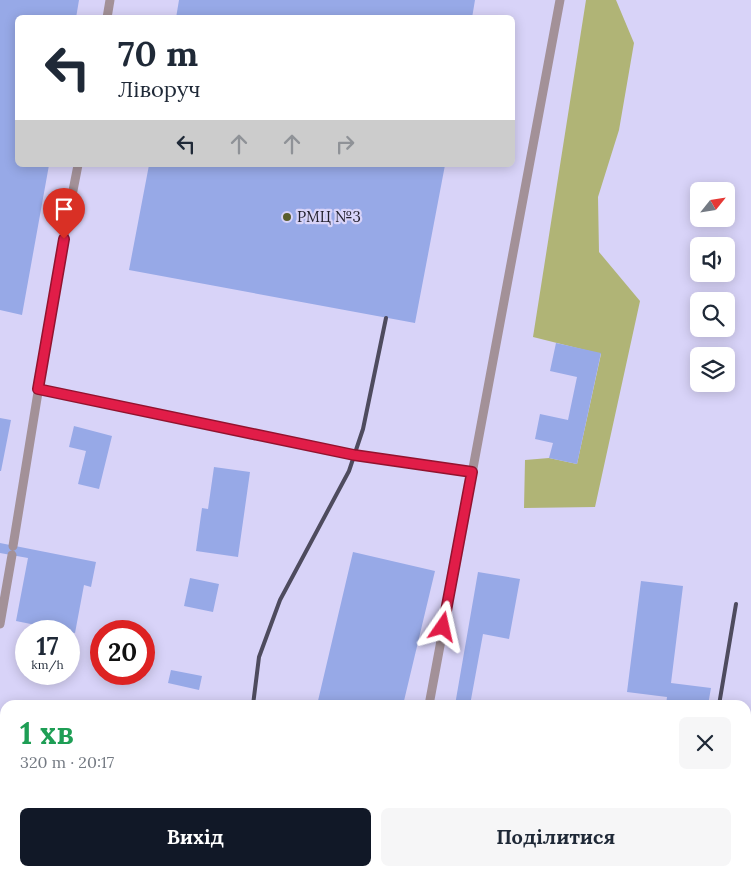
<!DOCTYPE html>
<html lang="uk">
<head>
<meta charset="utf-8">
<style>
	body { margin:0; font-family:Lora,serif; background:#f6f6f7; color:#1f2937; height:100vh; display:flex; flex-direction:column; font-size:19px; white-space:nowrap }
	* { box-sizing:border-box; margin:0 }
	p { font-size:16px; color:#747a83 }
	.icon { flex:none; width:28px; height:28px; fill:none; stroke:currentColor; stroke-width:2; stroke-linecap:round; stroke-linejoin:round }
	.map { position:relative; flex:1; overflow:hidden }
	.sheet { position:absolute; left:0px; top:700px; width:751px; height:176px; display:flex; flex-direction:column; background:#fff; border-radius:15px 15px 0 0; box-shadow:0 2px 12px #0003 }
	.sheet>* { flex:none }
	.hud { position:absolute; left:15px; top:15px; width:500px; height:152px; border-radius:8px; box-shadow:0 2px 12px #0003; background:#fff; color:#1f2937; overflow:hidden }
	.needle { width:32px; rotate:60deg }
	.fabs { position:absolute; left:690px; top:182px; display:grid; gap:10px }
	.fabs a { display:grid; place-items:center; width:45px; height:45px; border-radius:8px; background:#fff; box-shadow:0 2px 12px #0003; font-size:25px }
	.speed { position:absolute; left:15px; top:620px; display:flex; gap:10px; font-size:25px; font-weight:700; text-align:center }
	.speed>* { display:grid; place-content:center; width:65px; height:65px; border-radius:50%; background:#fff; box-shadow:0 2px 12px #0003; line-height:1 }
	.speed small { font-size:12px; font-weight:400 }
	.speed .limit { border:8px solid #d22; background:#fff; color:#111 }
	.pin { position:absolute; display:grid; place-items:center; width:42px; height:42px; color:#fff; margin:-51px -21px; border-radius:50% 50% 50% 0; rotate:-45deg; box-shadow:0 0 5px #0007 }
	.pin .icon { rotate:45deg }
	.me { position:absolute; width:55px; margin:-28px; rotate:11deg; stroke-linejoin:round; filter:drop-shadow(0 0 4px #0008) }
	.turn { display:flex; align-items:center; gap:18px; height:105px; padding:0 20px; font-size:22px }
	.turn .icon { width:65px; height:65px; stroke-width:2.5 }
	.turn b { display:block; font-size:35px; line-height:42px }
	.lanes { display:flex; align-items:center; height:48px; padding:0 20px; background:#0003; justify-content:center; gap:25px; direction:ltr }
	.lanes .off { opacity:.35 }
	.round { display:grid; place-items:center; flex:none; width:52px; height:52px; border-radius:8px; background:#f6f6f7 }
	.head { display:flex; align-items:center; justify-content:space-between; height:85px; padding:0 20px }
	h1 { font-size:30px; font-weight:700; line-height:38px; color:#1e9e55 }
	.button { display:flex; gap:10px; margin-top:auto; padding:10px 20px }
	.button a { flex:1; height:58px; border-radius:8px; background:#111827; color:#fff; font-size:20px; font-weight:700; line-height:58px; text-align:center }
	.button a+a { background:#f6f6f7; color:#1f2937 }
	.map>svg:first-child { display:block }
	.green { fill:#b0b476 }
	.building { fill:#97a9e7 }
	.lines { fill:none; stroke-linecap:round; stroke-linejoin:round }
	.lane { stroke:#a39198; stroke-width:9 }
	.rail { stroke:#4e4b5e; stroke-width:4 }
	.route-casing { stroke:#92132f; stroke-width:12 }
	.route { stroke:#e11d48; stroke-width:9 }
	.poi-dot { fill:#5a5d2b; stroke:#d8d3f8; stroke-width:2 }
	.labels { text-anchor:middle; stroke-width:4.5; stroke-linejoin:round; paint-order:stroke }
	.poi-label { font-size:15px; fill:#201e2b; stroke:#d8d3f8; text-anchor:start }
</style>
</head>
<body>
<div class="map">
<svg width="751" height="876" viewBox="0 0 751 876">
	<rect width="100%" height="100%" fill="#d8d3f8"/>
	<path class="green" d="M586 0H616L634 43 619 130 598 197 599 252 640 301 595 507 524 508 525 460 549 458 577 464 601 354 533 337Z
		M0 801 5 803V871H247L264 876H0Z"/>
	<path class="building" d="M0 0H79L76 18H18V165H49L22 315 0 310Z
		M179 0H475L472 18H176Z
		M149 165H445L415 323 129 270Z
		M556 343 601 353 577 464 549 458 553 443 535 439 540 414 568 420 577 377 550 371Z
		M0 418 11 420 1 471H0Z
		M74 426 112 436 99 489 78 484 86 451 69 447Z
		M214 467 250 472 238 557 196 551 202 508 208 509Z
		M0 543 96 562 91 587 84 585 75 633 16 621 28 558 0 553Z
		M353 552 435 571 403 705H317Z
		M478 572 520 579 509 639 483 634 470 705H455Z
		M190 578 219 584 213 612 184 606Z
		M641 581 683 586 671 683 711 688 708 705H666L667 697 627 692Z
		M171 670 202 676 199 690 168 683Z"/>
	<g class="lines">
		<path class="lane" d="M107 18 110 0
			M38 389 354 455 472 472
			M13 546 60 257 78 165
			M0 624 12 555
			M429 705 560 0
			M0 843 5 845
			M96 871 112 876"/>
		<path class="rail" d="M253 705 259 657 280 600 349 471 363 429 386 318
			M719 705 736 604
			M223 876 224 871
			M692 876 693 871"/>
	</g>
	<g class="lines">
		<g class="route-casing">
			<path id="route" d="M64 239 38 389 354 455 472 472 443 627"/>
		</g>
		<use href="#route" class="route"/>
	</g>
	<circle class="poi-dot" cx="287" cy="217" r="5"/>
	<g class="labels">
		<g class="poi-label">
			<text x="297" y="222">РМЦ №3</text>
		</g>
	</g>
</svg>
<div class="fabs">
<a><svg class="needle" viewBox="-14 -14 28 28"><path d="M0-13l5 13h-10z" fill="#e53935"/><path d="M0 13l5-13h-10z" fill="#747a83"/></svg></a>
<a><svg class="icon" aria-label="sound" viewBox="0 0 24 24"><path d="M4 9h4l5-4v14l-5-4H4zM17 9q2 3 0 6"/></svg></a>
<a><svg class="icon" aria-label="search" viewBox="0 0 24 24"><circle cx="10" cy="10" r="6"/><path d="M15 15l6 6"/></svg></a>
<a><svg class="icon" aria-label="layers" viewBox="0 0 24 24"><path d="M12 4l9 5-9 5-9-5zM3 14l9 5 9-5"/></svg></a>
</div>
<div class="speed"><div>17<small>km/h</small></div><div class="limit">20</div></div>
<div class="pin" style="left:64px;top:239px;background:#d93025"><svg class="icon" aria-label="arrive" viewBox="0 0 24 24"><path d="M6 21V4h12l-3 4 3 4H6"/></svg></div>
<svg class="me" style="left:443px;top:627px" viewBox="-20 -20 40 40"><path d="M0-17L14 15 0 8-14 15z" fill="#e11d48" stroke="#fff" stroke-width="4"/></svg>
<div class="hud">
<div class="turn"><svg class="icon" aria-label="left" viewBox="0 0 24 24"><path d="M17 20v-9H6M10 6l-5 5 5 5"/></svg><div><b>70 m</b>Ліворуч</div></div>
<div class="lanes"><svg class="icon" aria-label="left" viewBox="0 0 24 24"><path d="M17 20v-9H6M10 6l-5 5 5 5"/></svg><svg class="icon off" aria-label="ahead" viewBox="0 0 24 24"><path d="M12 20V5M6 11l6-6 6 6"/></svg><svg class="icon off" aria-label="ahead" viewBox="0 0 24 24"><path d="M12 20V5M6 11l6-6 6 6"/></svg><svg class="icon off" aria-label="right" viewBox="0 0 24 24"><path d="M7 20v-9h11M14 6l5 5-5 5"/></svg></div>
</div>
<section class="sheet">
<div class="head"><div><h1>1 хв</h1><p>320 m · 20:17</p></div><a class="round"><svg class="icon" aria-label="close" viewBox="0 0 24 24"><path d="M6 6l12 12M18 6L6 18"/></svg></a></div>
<div class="button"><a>Вихід</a><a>Поділитися</a></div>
</section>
</div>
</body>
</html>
